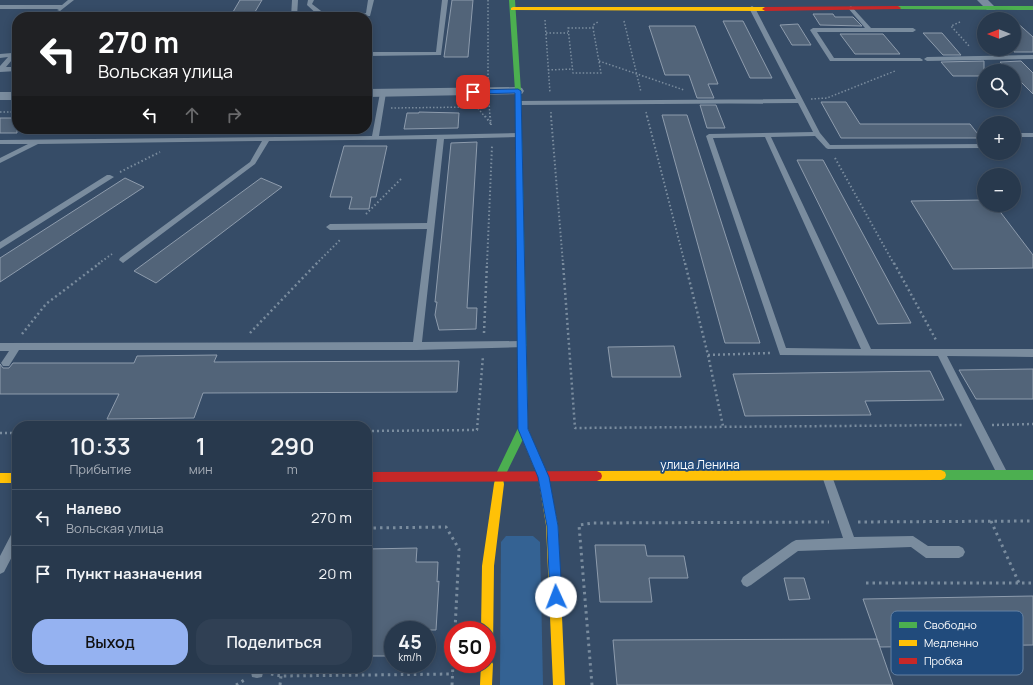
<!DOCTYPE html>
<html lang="ru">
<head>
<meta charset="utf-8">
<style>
	body { margin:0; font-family:Manrope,sans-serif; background:#304054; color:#f1f3f6; height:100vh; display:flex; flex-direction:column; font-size:15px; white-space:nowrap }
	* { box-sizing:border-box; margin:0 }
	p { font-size:13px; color:#a5acb6 }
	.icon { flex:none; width:22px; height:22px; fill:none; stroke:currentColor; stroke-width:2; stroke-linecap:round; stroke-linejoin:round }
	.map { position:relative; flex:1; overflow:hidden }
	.side { position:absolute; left:12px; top:421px; width:360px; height:252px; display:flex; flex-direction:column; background:#28394d; border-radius:16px; box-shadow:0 2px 10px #0003,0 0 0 1px #445365 }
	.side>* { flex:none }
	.banner { position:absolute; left:12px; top:12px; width:360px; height:122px; border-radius:16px; box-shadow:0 2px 10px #0003,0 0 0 1px #445365; background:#202124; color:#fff; overflow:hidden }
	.needle { width:26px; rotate:270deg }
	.tools { position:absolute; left:977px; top:12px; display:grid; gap:8px }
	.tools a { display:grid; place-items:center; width:44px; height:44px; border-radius:50%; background:#28394d; box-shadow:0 2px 10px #0003,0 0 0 1px #445365; font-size:20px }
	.speed { position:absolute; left:384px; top:621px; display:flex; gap:8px; font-size:20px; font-weight:700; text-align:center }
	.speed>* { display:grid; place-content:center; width:52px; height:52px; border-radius:50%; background:#28394d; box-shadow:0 2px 10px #0003,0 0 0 1px #445365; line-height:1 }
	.speed small { font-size:10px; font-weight:400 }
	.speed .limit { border:6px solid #d22; background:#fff; color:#111 }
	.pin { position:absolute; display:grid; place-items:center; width:34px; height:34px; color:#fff; margin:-17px; border-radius:8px; box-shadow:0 2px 6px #0006 }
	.me { position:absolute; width:44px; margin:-22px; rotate:358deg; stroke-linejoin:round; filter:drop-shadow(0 0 3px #0008) }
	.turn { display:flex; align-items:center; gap:14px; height:84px; padding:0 20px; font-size:18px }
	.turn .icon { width:52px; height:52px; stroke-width:2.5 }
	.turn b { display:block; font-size:28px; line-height:34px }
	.lanes { display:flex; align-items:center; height:38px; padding:0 20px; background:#0003; justify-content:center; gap:20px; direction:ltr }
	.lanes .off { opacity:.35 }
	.eta { display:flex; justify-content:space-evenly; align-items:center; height:68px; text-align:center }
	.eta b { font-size:24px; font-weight:600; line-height:28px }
	.button { display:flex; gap:8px; margin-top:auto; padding:8px 20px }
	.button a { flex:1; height:46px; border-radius:16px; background:#95b2f1; color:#111; font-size:16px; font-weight:600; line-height:46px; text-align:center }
	.button a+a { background:#304054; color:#f1f3f6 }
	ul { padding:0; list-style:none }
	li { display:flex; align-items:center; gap:12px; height:56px; padding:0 20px; border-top:1px solid #445365 }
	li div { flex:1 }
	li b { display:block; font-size:15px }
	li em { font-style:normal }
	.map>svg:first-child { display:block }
	.green { fill:#346293 }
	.building { fill:#526479; stroke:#8e9cad }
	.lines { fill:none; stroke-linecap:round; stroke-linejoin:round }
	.path-far3 { stroke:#7a8c9e; stroke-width:1.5; stroke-dasharray:1.5 2; stroke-linecap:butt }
	.path-far2 { stroke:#7a8c9e; stroke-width:2; stroke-dasharray:1.5 2.5; stroke-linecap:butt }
	.path-far1 { stroke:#7a8c9e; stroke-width:2.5; stroke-dasharray:2 3; stroke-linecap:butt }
	.path { stroke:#7a8c9e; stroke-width:3; stroke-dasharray:2.5 4; stroke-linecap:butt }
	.lane { fill:#7a8c9e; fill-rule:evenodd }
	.street { fill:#7a8c9e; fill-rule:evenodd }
	.fast { fill:#4caf50; fill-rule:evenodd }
	.slow { fill:#ffc107; fill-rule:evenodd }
	.jam { fill:#c62828; fill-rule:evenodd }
	.route { fill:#1a73e8; stroke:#114b97 }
	.labels { text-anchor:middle; stroke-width:3.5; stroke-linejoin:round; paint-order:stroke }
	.street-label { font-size:12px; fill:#fff; stroke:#214b7c }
	.key { fill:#214b7c; stroke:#6481a3; stroke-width:1 }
	.key-label { font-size:11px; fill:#fff }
</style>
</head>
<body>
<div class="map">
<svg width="1033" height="685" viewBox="0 0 1033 685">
	<rect width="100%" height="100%" fill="#364c67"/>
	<path class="green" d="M506 536H533L540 542 543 685H500L501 542Z"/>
	<path class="building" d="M240 0H262L252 17H230Z
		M452 0H473L468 57H444Z
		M813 14H833L835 17H853L862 26 820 25Z
		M1014 20 1033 37V52H1014Z
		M723 21H743L772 78H750Z
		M798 24 811 45H792L780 25Z
		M649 26H695L718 84H708L714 98H697L689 75H665Z
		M923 33H942L961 55H943Z
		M840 34H883L900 54H855Z
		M984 61V76H953L941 62Z
		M1021 61 1033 73V94L1014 75V71H1010L1000 62Z
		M821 102H846L860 124H970L981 138H841Z
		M700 105H716L725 128H707Z
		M419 112 459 113 458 128 404 129 407 113H419Z
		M662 115H687L760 343H725Z
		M0 118H17V133H0Z
		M477 142 467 308H477L476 329 439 330 435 315 437 302H435L451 143Z
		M344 146H387L376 197H371L369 209H349L352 197H330Z
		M797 160H823L911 323 878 324Z
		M125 178 144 187 0 282V258Z
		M261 178 282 187 156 283 134 271Z
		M984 200V205H995L1033 255V268L953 269 911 201Z
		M674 346 681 377H612L608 347Z
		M217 355 214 362 459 361 457 392 203 393 194 418 107 419 119 394H0V364L3 368H9L13 363H134L137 356Z
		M1033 369V399H976L959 370Z
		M930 371 944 400 865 401 871 415 745 416 733 374Z
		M595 545H645L647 556H684L688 578H649L652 602H600Z
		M417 548 416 562H438L437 582 439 581 436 630H393V656H367V549Z
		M784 578H804L810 599 789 600Z
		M1033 596V645L880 647 863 599Z
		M877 639 893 685H617L613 640Z"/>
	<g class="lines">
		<path class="path-far3" d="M488 0V79
			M545 20 550 93
			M624 21 641 92
			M960 22 951 26 970 47
			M568 28H593L601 73H573Z
			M593 28V25L598 22
			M546 33H568
			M599 61 684 90
			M548 70 573 69
			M811 99 827 98 895 71
			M489 102 490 117
			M391 108 477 107 485 117
			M0 112H17
			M551 112V117
			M646 112 647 117"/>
		<path class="path-far2" d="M485 116 491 124
			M490 116 491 125
			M551 116 563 264
			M647 116 685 264
			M835 158 894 264
			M120 172 160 152
			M366 214 402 178
			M98 264 112 254
			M316 264 341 239
			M487 264 492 146"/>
		<path class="path-far1" d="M563 263 575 428 963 425
			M685 263 708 355 723 426
			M894 263 936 340
			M250 333 317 263
			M484 333 487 263
			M22 334 46 304 100 263
			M708 355 771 353
			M992 425 1033 424
			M367 431 477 430 483 356
			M0 433H17"/>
		<path class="path" d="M991 521 1019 583
			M858 522 1033 521
			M367 528 446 527 459 549 455 630
			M866 583H1033
			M271 674 281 676 453 674
			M236 685 246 679
			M280 685 281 676
			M452 685 453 664
			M592 685 579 525 593 523 829 522"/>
		<path class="lane" d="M68 0H74L60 11 224 12 227 14 225 17H219L220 16 57 15 54 13 60 11 57 10 59 9H0V5H62Z
			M292 0H298L297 17H291Z
			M308 0H314L312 4 325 14 366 13 368 0H374L370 16 320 17 307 5Z
			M442 0H448L441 55 367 56V52H436Z
			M752 6 755 8 820 133 830 145 984 144V148L828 149 826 148 815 136 771 137 871 349H1033V357L947 356 1006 470 1007 473 1006 476 1002 478 998 476 938 356 780 355 706 136 709 134 813 132 798 103 518 105 515 103 518 101 796 99 749 8ZM765 137 861 349 786 348 713 138Z
			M851 6 871 28H913L916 30 913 32H817L834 58H920L923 60 922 61H830L810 30 813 28H865L848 8Z
			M17 49V54L6 67H17V71L0 72V66L8 57 0 58V54L12 53Z
			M1033 55V59L927 61 924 59 927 57Z
			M383 91 386 93 379 136 519 133 522 135 519 137 444 139 422 342 522 341 525 343 527 345 525 347 417 350H19L9 366H3L1 363 9 351H0V343L413 342 427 229 330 230 326 227 330 224 427 223 437 139 269 141 255 164 123 263 119 260 120 258 250 162 262 141 38 144 0 163V158L28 144H0V140L372 136 380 93Z
			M1014 133H1033V137H1014Z
			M107 175H110L114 177 0 249V242Z
			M827 471 831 473 832 476 854 537 913 536 928 546H959L963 548 965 552 963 556 959 558H926L911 547 798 551 751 585 747 587 743 585 741 581 743 577 792 542 796 540 843 538 822 476 823 473Z
			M17 530V547L4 572 0 574V556L13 531Z
			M252 668H264L262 677 257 678 252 677 251 672Z"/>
		<path class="street" d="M977 0H988L996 8 995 10H987Z
			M518 87 522 88 524 91 522 94 367 97V89Z
			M0 92H17V100H0Z"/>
		<path class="fast" d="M509 0H515L521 91 528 410 526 413 523 414 520 413 518 410 515 91Z
			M898 6H1033V10L896 9 895 8Z
			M523 425 527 426 528 429 505 476 503 487 499 489 495 487 494 484 495 476 519 426Z
			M941 470H1033V480H941L937 478 936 475 937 472Z"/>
		<path class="slow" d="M513 7H765L768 9 765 11 511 10V8Z
			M523 406 526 407 528 410V429L548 477 558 525 565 685H553L546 525 538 477 518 429V410L520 407Z
			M941 470 945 472 946 475 945 478 941 480 597 481 593 479 592 476 593 473 597 471Z
			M0 473H17V483H0Z
			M499 479 503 481 504 484 494 566 493 648 491 652 487 654V630H481L482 566 494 484 495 481Z
			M487 658 491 660 493 664 492 685H480L481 664H487Z"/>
		<path class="jam" d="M898 6 901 8 900 9 765 11 762 9 765 7Z
			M597 471 601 473 602 476 601 479 597 481 367 482V472Z"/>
	</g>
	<path class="route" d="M518 89 521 91 528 429 549 477 558 526 562 597 560 602 556 603 551 602 550 597 547 526 538 477 518 429 515 93 473 94 470 92 473 90Z"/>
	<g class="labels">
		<g class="street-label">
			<text x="700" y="469">улица Ленина</text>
		</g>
	</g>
	<rect x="891" y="611" width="132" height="64" rx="6" class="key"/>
	<rect x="899" y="622" width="18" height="6" fill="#4caf50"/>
	<rect x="899" y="640" width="18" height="6" fill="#ffc107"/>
	<rect x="899" y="658" width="18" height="6" fill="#c62828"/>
	<g class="key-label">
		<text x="924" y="629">Свободно</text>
		<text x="924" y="647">Медленно</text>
		<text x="924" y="665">Пробка</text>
	</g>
</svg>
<div class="tools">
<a><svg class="needle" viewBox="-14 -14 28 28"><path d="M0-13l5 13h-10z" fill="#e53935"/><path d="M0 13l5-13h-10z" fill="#a5acb6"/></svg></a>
<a><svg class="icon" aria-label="search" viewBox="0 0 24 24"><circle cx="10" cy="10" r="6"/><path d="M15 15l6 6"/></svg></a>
<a>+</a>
<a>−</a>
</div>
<div class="speed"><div>45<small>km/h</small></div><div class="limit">50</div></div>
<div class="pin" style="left:473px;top:92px;background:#d93025"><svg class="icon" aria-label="arrive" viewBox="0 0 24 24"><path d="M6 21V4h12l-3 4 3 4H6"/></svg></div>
<svg class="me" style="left:556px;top:597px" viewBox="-20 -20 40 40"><circle r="19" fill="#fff"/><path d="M0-13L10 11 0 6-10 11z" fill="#1a73e8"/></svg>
<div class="banner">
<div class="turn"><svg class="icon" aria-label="left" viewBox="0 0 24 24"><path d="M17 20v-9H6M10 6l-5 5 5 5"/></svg><div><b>270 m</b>Вольская улица</div></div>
<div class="lanes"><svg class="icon" aria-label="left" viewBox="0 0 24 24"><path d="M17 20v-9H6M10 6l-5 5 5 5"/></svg><svg class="icon off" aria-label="ahead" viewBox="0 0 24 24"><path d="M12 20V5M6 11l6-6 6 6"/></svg><svg class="icon off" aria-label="right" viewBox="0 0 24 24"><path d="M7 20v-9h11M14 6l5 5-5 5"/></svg></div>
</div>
<section class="side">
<div class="eta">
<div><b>10:33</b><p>Прибытие</p></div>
<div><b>1</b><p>мин</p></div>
<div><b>290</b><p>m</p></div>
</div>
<ul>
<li><svg class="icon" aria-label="left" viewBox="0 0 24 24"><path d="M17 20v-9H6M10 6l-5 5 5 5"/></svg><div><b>Налево</b><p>Вольская улица</p></div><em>270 m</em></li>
<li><svg class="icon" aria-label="arrive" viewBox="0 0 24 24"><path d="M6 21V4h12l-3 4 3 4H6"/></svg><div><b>Пункт назначения</b></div><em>20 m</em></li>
</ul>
<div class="button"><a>Выход</a><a>Поделиться</a></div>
</section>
</div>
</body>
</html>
